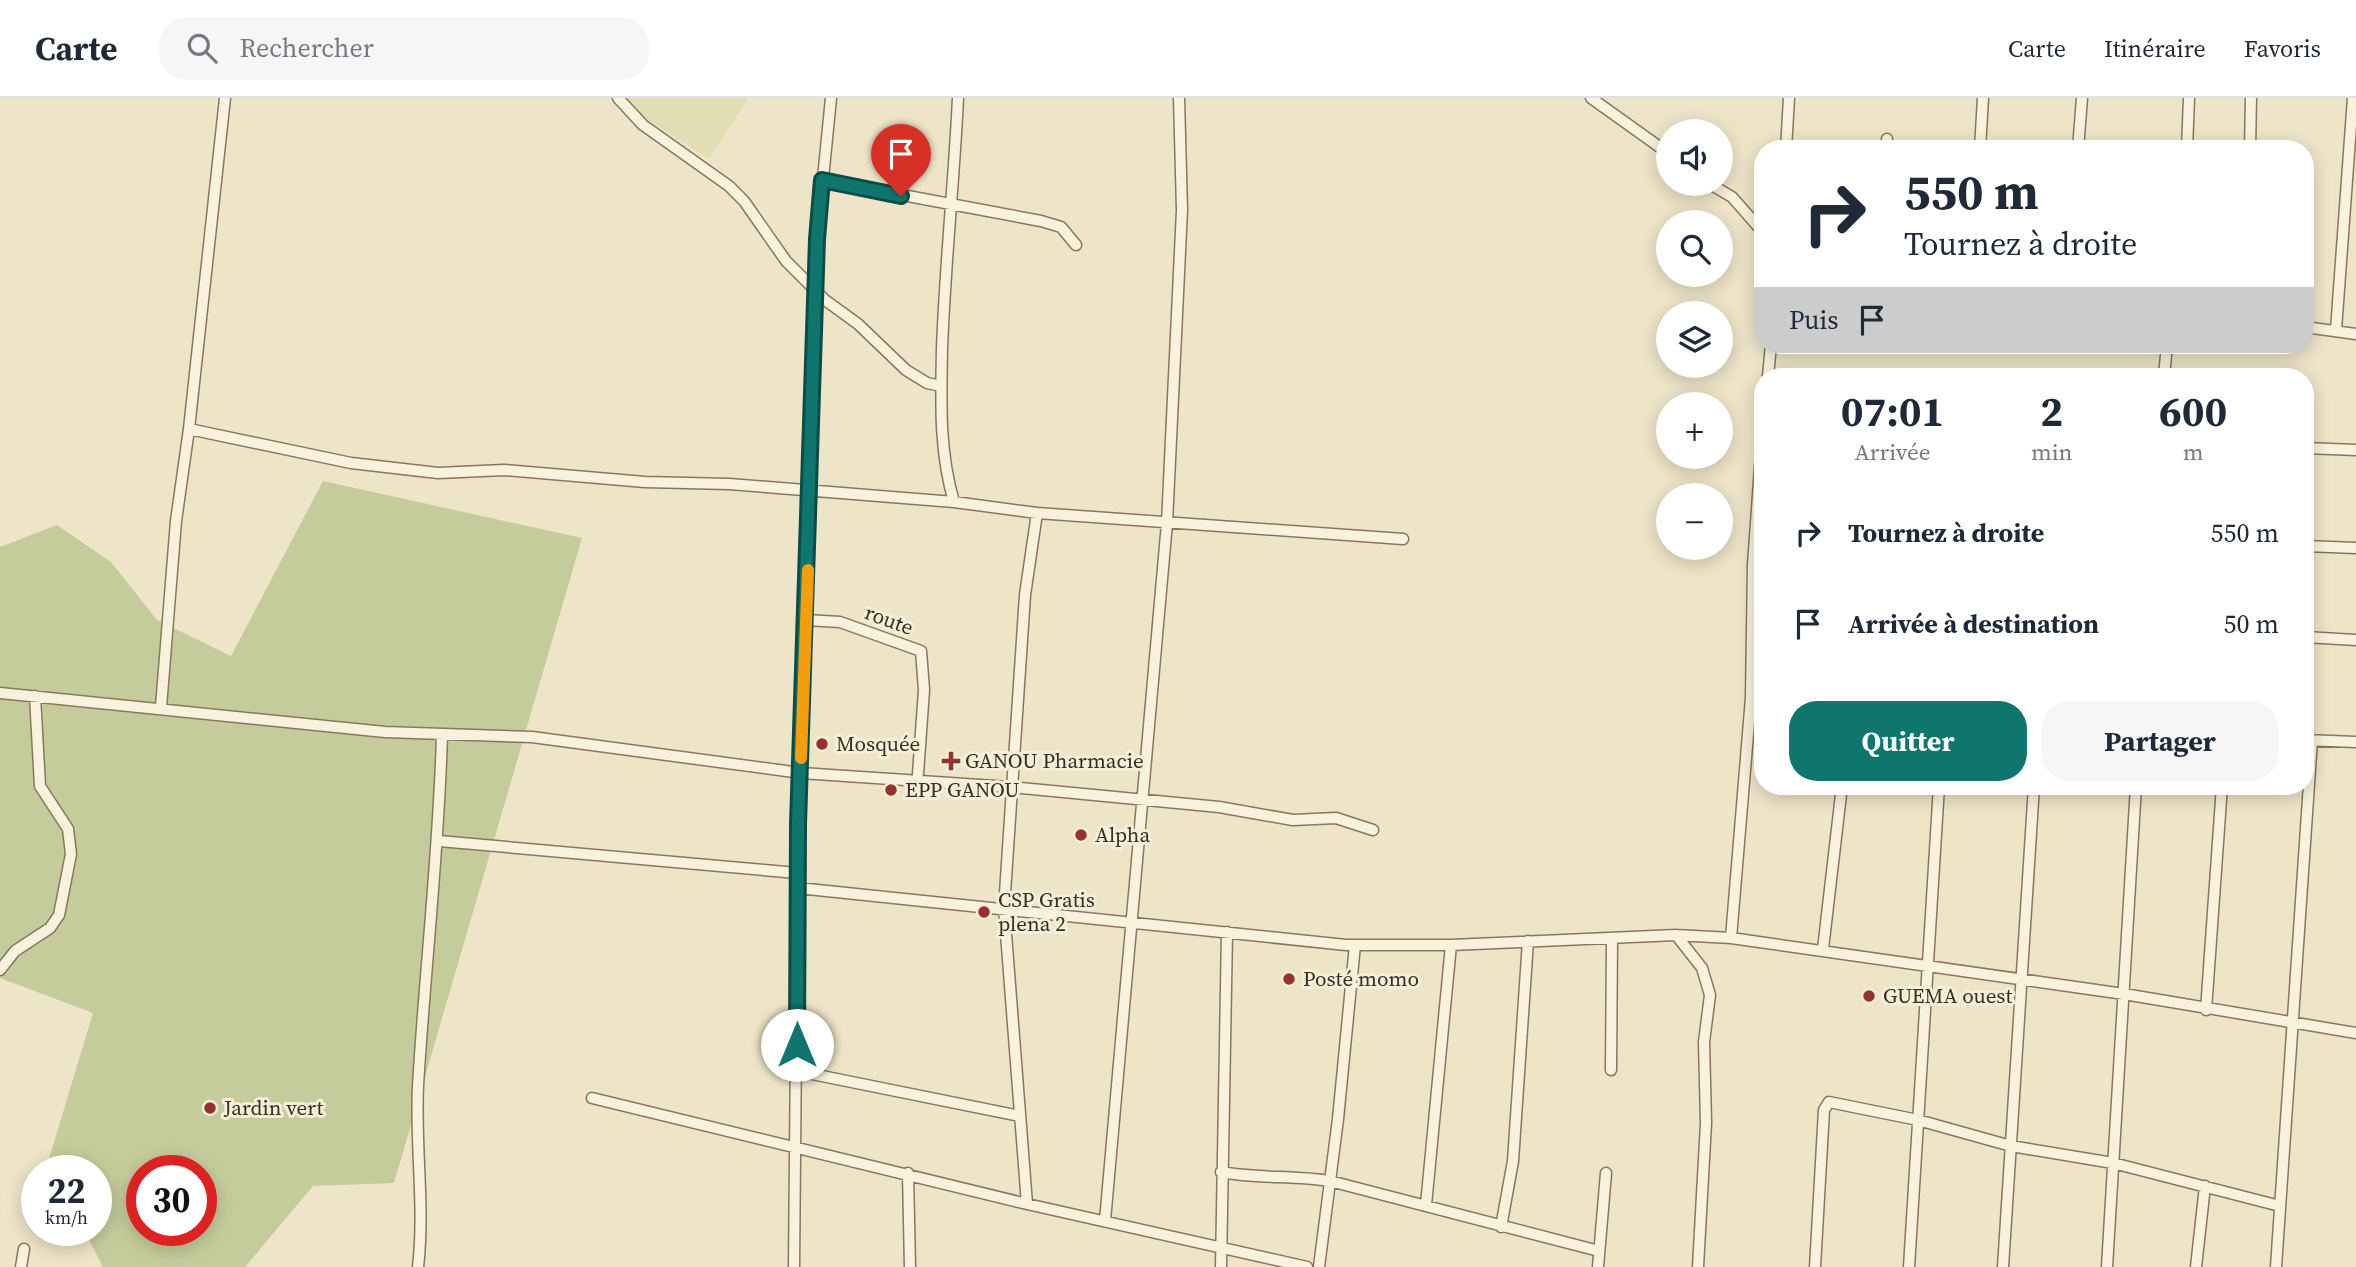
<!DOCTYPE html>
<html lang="fr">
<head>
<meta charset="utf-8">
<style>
	body { margin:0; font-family:"Source Serif 4",serif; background:#f6f6f7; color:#1f2937; height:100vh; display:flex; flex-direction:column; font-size:26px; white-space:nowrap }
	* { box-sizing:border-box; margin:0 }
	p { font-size:23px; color:#747a83 }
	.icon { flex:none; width:38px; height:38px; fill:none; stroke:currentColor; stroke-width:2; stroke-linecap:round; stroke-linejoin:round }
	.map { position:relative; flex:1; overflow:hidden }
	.drawer { position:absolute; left:1754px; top:270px; width:560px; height:427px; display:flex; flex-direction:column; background:#fff; border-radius:28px; box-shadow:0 4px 18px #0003 }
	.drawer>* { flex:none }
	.hud { position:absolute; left:1754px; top:42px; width:560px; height:214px; border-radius:28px; box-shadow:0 4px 18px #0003; background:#fff; color:#1f2937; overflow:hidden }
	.fabs { position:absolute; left:1656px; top:21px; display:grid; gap:14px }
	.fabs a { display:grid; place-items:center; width:77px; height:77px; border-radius:50%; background:#fff; box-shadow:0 4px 18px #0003; font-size:35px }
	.speed { position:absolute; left:21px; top:1057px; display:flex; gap:14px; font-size:35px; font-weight:700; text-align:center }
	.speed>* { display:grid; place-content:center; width:91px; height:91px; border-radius:50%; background:#fff; box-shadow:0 4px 18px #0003; line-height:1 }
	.speed small { font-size:18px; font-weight:400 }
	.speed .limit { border:10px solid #d22; background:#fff; color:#111 }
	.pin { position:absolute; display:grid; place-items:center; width:60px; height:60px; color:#fff; margin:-72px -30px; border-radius:50% 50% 50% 0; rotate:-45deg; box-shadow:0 0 7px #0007 }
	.pin .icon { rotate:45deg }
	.me { position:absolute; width:77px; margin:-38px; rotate:0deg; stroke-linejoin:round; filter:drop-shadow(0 0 5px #0008) }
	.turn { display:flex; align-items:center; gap:24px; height:147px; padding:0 35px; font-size:32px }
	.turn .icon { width:91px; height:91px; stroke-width:2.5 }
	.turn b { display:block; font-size:49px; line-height:60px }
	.then { display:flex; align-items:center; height:66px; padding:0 35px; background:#0003; gap:14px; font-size:26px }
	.eta { display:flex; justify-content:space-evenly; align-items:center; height:119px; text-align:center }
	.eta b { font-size:42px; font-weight:700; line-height:49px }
	.cta { display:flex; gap:14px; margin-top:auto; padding:14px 35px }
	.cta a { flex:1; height:80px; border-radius:28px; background:#0f766e; color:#fff; font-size:28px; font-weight:700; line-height:80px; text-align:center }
	.cta a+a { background:#f6f6f7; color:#1f2937 }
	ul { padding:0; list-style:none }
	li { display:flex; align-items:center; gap:21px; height:91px; padding:0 35px }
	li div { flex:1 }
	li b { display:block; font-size:26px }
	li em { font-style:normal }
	header { display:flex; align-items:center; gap:42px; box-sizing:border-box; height:98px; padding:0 35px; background:#fff; border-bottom:2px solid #e0e1e3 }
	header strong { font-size:33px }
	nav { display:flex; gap:38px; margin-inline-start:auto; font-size:24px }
	.search { width:490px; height:63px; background:#f6f6f7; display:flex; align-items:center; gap:18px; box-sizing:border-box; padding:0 24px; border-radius:28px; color:#747a83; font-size:26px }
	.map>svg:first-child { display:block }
	.farmland { fill:#e3ddb6 }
	.green { fill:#c5cc9c; fill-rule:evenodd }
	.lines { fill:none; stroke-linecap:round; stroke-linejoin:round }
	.street-casing { stroke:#8a765e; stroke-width:13 }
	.street { stroke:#f8f1dc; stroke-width:10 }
	.route-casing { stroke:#0a4d48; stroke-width:18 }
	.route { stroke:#0f766e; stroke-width:12 }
	.slow { stroke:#f59e0b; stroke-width:12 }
	.poi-dot { fill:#97312f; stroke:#f5eed8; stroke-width:2.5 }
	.labels { text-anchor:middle; stroke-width:6; stroke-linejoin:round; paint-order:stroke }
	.street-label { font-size:21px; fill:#3a2e21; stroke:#f5eed8 }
	.poi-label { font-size:21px; fill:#3a2e21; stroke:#f5eed8; text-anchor:start }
</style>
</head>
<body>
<header>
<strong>Carte</strong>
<div class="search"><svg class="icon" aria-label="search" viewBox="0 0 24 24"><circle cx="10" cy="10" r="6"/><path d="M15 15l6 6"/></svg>Rechercher</div>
<nav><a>Carte</a><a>Itinéraire</a><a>Favoris</a></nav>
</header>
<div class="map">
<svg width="2356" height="1169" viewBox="0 0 2356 1169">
	<rect width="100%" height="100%" fill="#eee4c8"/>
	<path class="farmland" d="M615 0H748L709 61Z"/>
	<path class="green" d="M323 383 582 440 394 1085 313 1088 245 1169H103L84 1132H96V1073H52L48 1064 93 915 0 880V449L57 427 111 464 157 522 231 558ZM142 1073H201V1132H142Z"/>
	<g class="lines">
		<g class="street-casing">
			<path id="street" d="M618 0 643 27 729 88 744 103 786 163 825 202 858 226 906 272 927 285 941 288
				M1591 0 1668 55
				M1786 51 1789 0
				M1887 51V41
				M1980 51 1983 0
				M2078 51 2082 0
				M2187 51 2189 0
				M2250 51 2251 0
				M822 82 1041 123 1061 129 1076 147
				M1710 86 1732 99 1762 133
				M2305 229 2356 236
				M2336 232 2353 0
				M1768 278 1771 247
				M2164 278 2167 247
				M189 331 225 0
				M2305 350 2356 352
				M954 404C939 353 941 304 942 251 945 167 954 84 958 0
				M2305 448 2356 450
				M806 522 840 524 921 553 924 592 918 676
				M2305 539 2356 542
				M0 595 385 634 532 639 801 675 1010 689 1219 709 1293 722 1336 720 1373 732
				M161 609 176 423 189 331 351 365 438 375 504 372 645 384 729 386 954 404 1037 415 1403 441
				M2305 642 2356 644
				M439 743 797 775
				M798 790 1346 847H1451L1676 837 1731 840 2124 896 2356 935
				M1676 837 1702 870 1710 897 1704 944 1706 1025 1698 1169
				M1731 840 1751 600 1753 467 1762 341
				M1823 851 1842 688
				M0 872 15 853 50 830 59 817 71 756 68 731 40 688 35 598
				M2206 912 2222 688
				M1611 972 1612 841
				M797 973 1020 1018
				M592 1000 1027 1106 1307 1169
				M1221 1074C1257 1081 1294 1077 1330 1083L1599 1153
				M908 1075 910 1169
				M1027 1106 1004 810 1025 497 1037 415
				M1426 1107 1451 847
				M1105 1123 1167 425 1182 112 1179 0
				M1501 1129 1513 1063 1528 843
				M21 1169 24 1151
				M418 1169C425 1108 415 1048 418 988 425 870 439 753 442 636
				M794 1169 798 725 817 141 831 0
				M1221 1169 1227 834
				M1319 1169 1338 1021 1355 847
				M1598 1169 1606 1075
				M1815 1169 1824 1012 1829 1004 1918 1022 2011 1048 2113 1065 2280 1108
				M1909 1169 1939 688
				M2003 1169 2034 688
				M2107 1169 2136 688
				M2196 1169 2205 1088
				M2276 1169 2312 642"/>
		</g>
		<use href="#street" class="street"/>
	</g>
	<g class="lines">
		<g class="route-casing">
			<path id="route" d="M797 947 798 726 817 141 822 82 901 98"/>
		</g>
		<use href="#route" class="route"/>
		<path class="slow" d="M801 660 808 472"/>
	</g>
	<g class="poi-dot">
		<circle cx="822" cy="646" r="7"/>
		<path d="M947.5 652.5h7v7h7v7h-7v7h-7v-7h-7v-7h7z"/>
		<circle cx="891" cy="692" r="7"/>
		<circle cx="1081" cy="737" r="7"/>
		<circle cx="984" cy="814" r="7"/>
		<circle cx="1289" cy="881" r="7"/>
		<circle cx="1869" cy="898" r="7"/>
		<circle cx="210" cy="1010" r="7"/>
	</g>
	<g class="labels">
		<g class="street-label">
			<text transform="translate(889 522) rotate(20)" y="7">route</text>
		</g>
		<g class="poi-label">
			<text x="836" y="653">Mosquée</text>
			<text x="965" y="670">GANOU Pharmacie</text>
			<text x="905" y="699">EPP GANOU</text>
			<text x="1095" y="744">Alpha</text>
			<text x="998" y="809">CSP Gratis<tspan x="998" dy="24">plena 2</tspan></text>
			<text x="1303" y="888">Posté momo</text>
			<text x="1883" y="905">GUEMA ouest</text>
			<text x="224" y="1017">Jardin vert</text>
		</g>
	</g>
</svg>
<div class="fabs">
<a><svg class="icon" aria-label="sound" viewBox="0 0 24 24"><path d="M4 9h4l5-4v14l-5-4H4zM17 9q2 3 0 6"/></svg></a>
<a><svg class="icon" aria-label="search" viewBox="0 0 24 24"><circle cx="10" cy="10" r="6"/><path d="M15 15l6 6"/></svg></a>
<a><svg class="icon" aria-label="layers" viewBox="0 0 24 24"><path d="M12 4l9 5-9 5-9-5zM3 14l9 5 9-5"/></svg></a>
<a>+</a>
<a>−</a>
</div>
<div class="speed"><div>22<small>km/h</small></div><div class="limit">30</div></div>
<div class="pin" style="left:901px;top:98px;background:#d93025"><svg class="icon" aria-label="arrive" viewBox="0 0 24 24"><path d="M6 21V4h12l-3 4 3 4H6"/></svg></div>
<svg class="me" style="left:797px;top:947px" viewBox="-20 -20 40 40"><circle r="19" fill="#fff"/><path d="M0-13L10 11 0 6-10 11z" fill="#0f766e"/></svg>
<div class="hud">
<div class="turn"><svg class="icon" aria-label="right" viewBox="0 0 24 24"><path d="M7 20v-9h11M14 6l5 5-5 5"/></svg><div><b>550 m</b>Tournez à droite</div></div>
<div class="then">Puis<svg class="icon" aria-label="arrive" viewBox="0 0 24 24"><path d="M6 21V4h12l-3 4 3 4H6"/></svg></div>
</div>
<section class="drawer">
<div class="eta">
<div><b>07:01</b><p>Arrivée</p></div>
<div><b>2</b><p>min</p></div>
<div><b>600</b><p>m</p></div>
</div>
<ul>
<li><svg class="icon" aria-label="right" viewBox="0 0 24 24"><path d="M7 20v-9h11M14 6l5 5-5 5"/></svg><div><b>Tournez à droite</b></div><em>550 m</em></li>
<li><svg class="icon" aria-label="arrive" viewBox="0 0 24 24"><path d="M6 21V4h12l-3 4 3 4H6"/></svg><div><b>Arrivée à destination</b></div><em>50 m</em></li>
</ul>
<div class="cta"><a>Quitter</a><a>Partager</a></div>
</section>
</div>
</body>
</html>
